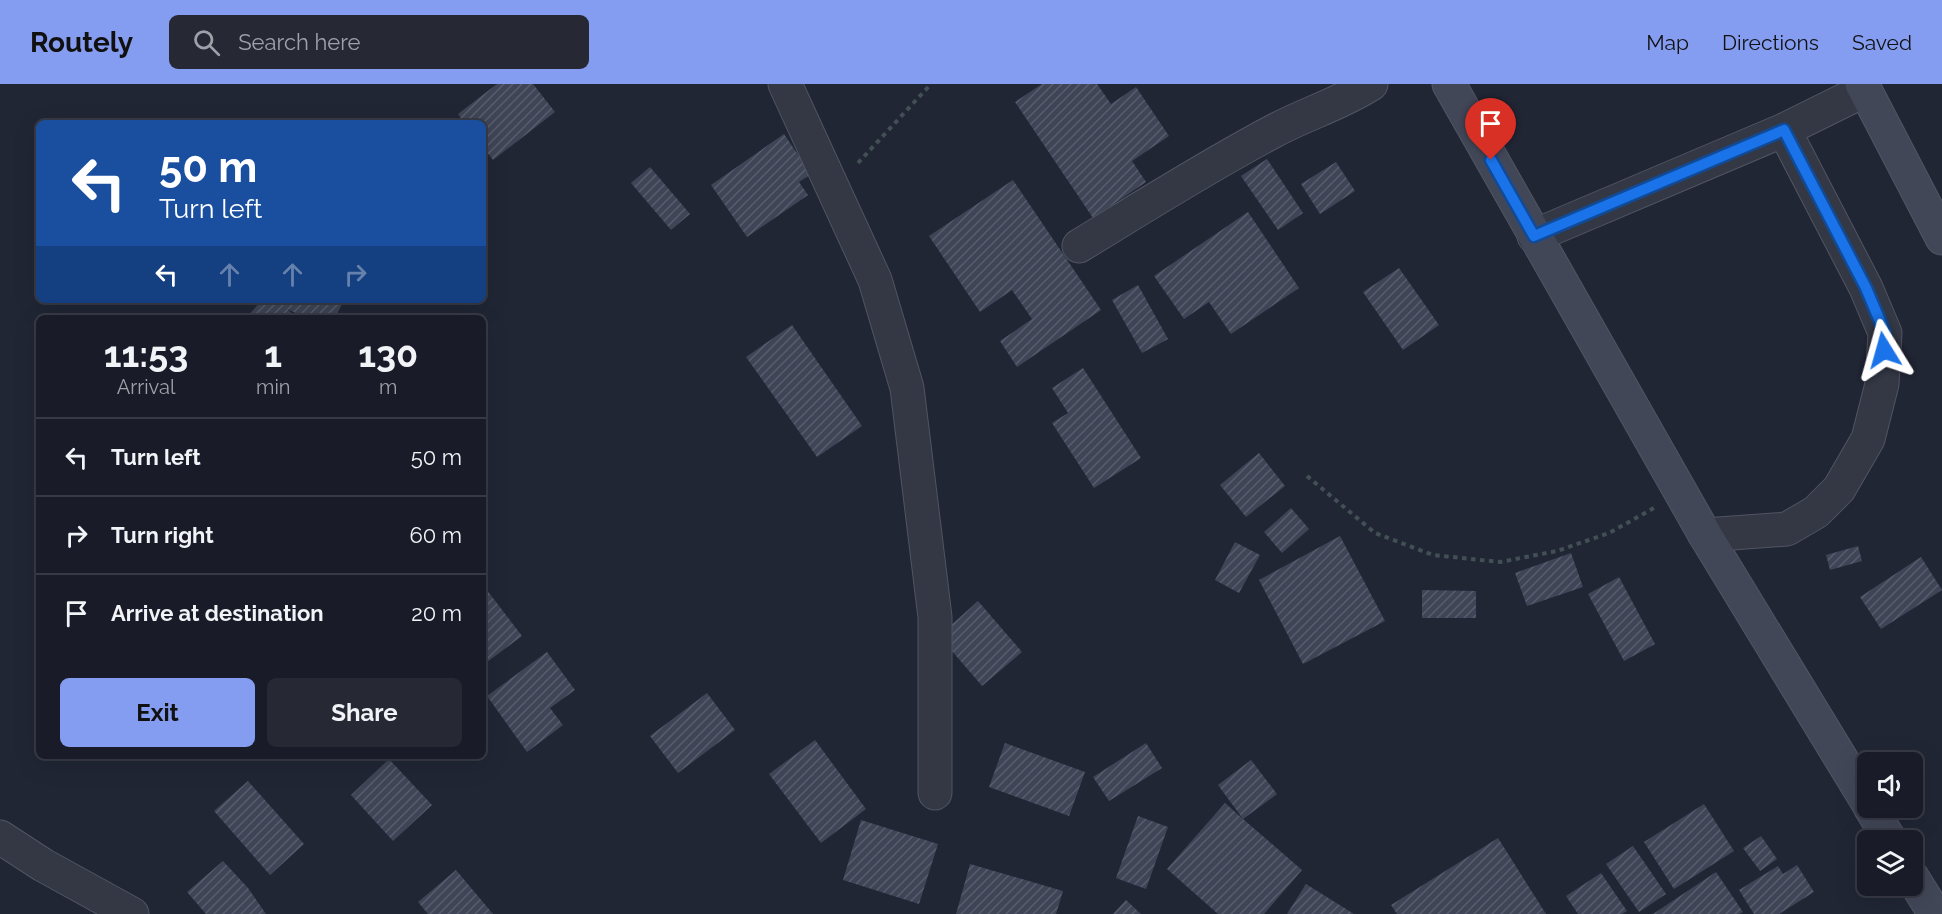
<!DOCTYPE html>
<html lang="en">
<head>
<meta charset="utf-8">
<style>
	body { margin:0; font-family:Raleway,sans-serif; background:#262934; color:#f1f3f6; height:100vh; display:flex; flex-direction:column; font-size:22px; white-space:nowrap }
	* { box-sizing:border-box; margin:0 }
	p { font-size:20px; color:#9fa1a8 }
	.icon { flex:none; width:33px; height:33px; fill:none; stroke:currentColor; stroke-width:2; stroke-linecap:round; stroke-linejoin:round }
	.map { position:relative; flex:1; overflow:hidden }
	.sheet { position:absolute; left:36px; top:231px; width:450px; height:444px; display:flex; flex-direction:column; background:#191c28; border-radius:9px; box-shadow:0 6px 24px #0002,0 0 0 2px #373a45 }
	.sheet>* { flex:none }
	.top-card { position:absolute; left:36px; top:36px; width:450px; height:183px; border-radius:9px; box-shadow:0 6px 24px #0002,0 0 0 2px #373a45; background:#1a4fa0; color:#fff; overflow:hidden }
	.buttons { position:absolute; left:1857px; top:668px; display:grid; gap:12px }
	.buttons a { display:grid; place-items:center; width:66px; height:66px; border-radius:9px; background:#191c28; box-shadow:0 6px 24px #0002,0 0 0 2px #373a45; font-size:30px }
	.pin { position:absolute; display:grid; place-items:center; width:51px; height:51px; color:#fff; margin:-62px -26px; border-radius:50% 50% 50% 0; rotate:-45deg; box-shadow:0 0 6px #0007 }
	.pin .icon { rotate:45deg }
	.me { position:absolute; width:66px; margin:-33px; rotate:352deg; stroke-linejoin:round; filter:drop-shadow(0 0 4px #0008) }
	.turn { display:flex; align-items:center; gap:21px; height:126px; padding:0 24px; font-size:27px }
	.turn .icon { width:78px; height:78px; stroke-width:2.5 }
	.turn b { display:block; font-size:42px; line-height:51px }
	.lanes { display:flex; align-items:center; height:57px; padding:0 24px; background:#0003; justify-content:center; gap:30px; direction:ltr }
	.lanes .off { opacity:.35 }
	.eta { display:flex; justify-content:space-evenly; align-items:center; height:102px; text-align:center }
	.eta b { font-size:36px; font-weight:700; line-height:42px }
	.cta { display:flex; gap:12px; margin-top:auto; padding:12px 24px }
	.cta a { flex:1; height:69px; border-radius:9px; background:#859df0; color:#111; font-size:24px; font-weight:700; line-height:69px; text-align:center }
	.cta a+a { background:#262934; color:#f1f3f6 }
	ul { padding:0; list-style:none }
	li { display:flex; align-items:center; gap:18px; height:78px; padding:0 24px; border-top:2px solid #373a45 }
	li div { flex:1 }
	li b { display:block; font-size:22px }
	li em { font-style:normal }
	header { display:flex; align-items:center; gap:36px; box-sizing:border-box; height:84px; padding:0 30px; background:#859df0; color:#111 }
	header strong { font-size:28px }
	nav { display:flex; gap:33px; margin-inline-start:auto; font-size:21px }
	.search { width:420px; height:54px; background:#262934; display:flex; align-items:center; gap:15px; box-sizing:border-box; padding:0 21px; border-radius:9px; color:#9fa1a8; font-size:22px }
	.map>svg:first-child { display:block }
	.building { fill:url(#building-hatch) }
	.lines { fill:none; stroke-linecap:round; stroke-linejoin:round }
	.street-casing { stroke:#515563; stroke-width:35 }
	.secondary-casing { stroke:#515563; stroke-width:35 }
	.path { stroke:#425055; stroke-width:4; stroke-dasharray:4.5 4.5; stroke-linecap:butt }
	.street { stroke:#343845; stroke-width:33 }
	.secondary { stroke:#424758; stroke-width:33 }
	.route-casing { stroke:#114b97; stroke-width:15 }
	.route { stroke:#1a73e8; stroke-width:10 }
</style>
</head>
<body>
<header>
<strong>Routely</strong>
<div class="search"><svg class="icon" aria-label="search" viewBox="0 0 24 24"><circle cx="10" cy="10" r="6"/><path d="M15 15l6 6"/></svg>Search here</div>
<nav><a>Map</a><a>Directions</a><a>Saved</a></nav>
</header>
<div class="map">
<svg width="1942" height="830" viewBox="0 0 1942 830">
	<defs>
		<pattern id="building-hatch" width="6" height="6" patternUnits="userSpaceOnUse" patternTransform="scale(1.5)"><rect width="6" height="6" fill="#3f4556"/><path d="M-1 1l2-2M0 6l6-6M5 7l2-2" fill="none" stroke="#585d6d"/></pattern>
	</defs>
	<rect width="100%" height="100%" fill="#212635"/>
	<path class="building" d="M497 0H533L555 28 493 76 483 63V39H464L458 30Z
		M1042 0H1097L1111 20 1136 3 1169 52 1132 77 1146 98 1093 134 1015 18Z
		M784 50 811 90 799 98 808 111 747 153 711 101Z
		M1267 75 1303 129 1278 146 1241 92Z
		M1336 78 1355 107 1320 130 1301 100Z
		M650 83 690 130 671 146 631 99Z
		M1013 96 1101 226 1017 283 1000 257 1032 235 1012 206 980 228 929 152Z
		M1248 128 1299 204 1231 250 1209 218 1184 235 1154 192Z
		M1399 184 1439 241 1403 266 1363 208Z
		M1138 201 1168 255 1142 269 1112 216Z
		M262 216H344L335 234H306L287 225 297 234H246Z
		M792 241 862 342 817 373 746 273Z
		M1083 284 1141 374 1094 404 1052 339 1068 329 1052 304Z
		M1259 369 1285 402 1246 433 1220 401Z
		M1291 424 1309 445 1282 469 1264 448Z
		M1340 452 1385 537 1303 580 1259 496Z
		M1235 458 1260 471 1239 509 1215 496Z
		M1858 462 1862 477 1830 486 1826 471Z
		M1571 469 1583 503 1527 522 1515 489Z
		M1921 473 1942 506 1881 545 1860 513Z
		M1619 493 1655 560 1624 577 1588 510Z
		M483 501 522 552 483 581Z
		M1422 506 1476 507V534H1422Z
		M978 517 1022 568 982 602 939 552Z
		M547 568 575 606 550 624 563 641 527 668 487 612Z
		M707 609 735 646 678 689 650 652Z
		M815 656 866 725 821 759 769 690Z
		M1005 659 1085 688 1069 732 989 703Z
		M1146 659 1162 684 1109 717 1093 693Z
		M389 675 432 721 393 757 351 711Z
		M1251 676 1277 710 1243 735 1302 786 1264 830H1218L1167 785 1225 719 1243 735 1218 701Z
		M248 697 304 760 270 791 214 727Z
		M1704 720 1734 767 1674 805 1644 758Z
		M1138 732 1168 743 1146 805 1116 794Z
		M861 736 938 760 919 820 843 796Z
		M1761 752 1777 775 1760 787 1743 764Z
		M1498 754 1546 830H1397L1391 821Z
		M1633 762 1666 810 1639 828 1606 780Z
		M223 777 248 804 266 830H206L187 808Z
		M970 780 1063 807 1056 830H956Z
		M1797 781 1814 808 1779 830H1754L1739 806 1778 782 1783 790Z
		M456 786 493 830H428L418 818Z
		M1716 788 1743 828 1739 830H1653Z
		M1601 789 1627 827 1622 830H1578L1566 812Z
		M1306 800 1354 830H1287Z
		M1126 816 1141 830H1113Z"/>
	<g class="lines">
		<g class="street-casing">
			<path id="street" d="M785 0 875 196 907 304 935 533V709
				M1534 152 1784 46 1865 6
				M1079 162C1143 123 1206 83 1272 48 1305 30 1340 20 1371 0
				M1705 451 1787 445 1816 428 1839 405 1868 355 1882 300 1885 249 1866 204 1784 46
				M0 753 43 781 132 830"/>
		</g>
		<g class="secondary-casing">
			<path id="secondary" d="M1449 0 1705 451 1868 719
				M1862 0 1942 154
				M1870 723 1890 756
				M1912 793 1935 830"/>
		</g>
		<path class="path" d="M858 79 931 0
			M1307 392 1375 449 1433 471 1500 478 1557 467 1609 449 1654 424"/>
		<use href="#street" class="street"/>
		<use href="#secondary" class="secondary"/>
	</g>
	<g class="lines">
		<g class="route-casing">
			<path id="route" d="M1491 76 1534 152 1784 46 1866 204 1885 249 1884 266"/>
		</g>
		<use href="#route" class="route"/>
	</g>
</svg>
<div class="buttons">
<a><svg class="icon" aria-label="sound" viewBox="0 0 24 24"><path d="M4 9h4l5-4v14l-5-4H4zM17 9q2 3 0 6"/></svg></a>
<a><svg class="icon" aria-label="layers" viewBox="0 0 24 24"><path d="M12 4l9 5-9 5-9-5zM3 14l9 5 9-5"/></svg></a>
</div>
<div class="pin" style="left:1491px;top:76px;background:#d93025"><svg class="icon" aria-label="arrive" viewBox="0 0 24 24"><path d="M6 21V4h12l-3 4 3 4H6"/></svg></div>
<svg class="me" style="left:1884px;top:266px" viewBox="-20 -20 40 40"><path d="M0-17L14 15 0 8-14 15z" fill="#1a73e8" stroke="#fff" stroke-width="4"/></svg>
<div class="top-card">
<div class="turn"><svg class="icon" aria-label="left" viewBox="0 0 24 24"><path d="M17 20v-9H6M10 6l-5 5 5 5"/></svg><div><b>50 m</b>Turn left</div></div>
<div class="lanes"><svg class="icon" aria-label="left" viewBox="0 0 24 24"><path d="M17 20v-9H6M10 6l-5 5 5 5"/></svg><svg class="icon off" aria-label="ahead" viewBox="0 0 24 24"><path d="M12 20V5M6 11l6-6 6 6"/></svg><svg class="icon off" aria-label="ahead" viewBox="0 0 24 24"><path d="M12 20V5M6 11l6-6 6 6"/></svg><svg class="icon off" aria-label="right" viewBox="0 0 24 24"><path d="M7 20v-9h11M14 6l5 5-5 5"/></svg></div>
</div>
<section class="sheet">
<div class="eta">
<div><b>11:53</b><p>Arrival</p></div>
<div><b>1</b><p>min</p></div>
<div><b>130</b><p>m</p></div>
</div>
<ul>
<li><svg class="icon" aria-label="left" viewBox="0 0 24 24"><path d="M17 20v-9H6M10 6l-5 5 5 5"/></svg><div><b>Turn left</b></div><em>50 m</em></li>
<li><svg class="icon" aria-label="right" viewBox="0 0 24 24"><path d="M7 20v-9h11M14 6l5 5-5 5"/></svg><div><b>Turn right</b></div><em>60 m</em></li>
<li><svg class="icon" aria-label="arrive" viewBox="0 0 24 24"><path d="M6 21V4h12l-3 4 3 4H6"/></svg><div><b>Arrive at destination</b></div><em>20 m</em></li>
</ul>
<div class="cta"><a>Exit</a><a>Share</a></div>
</section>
</div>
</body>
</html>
